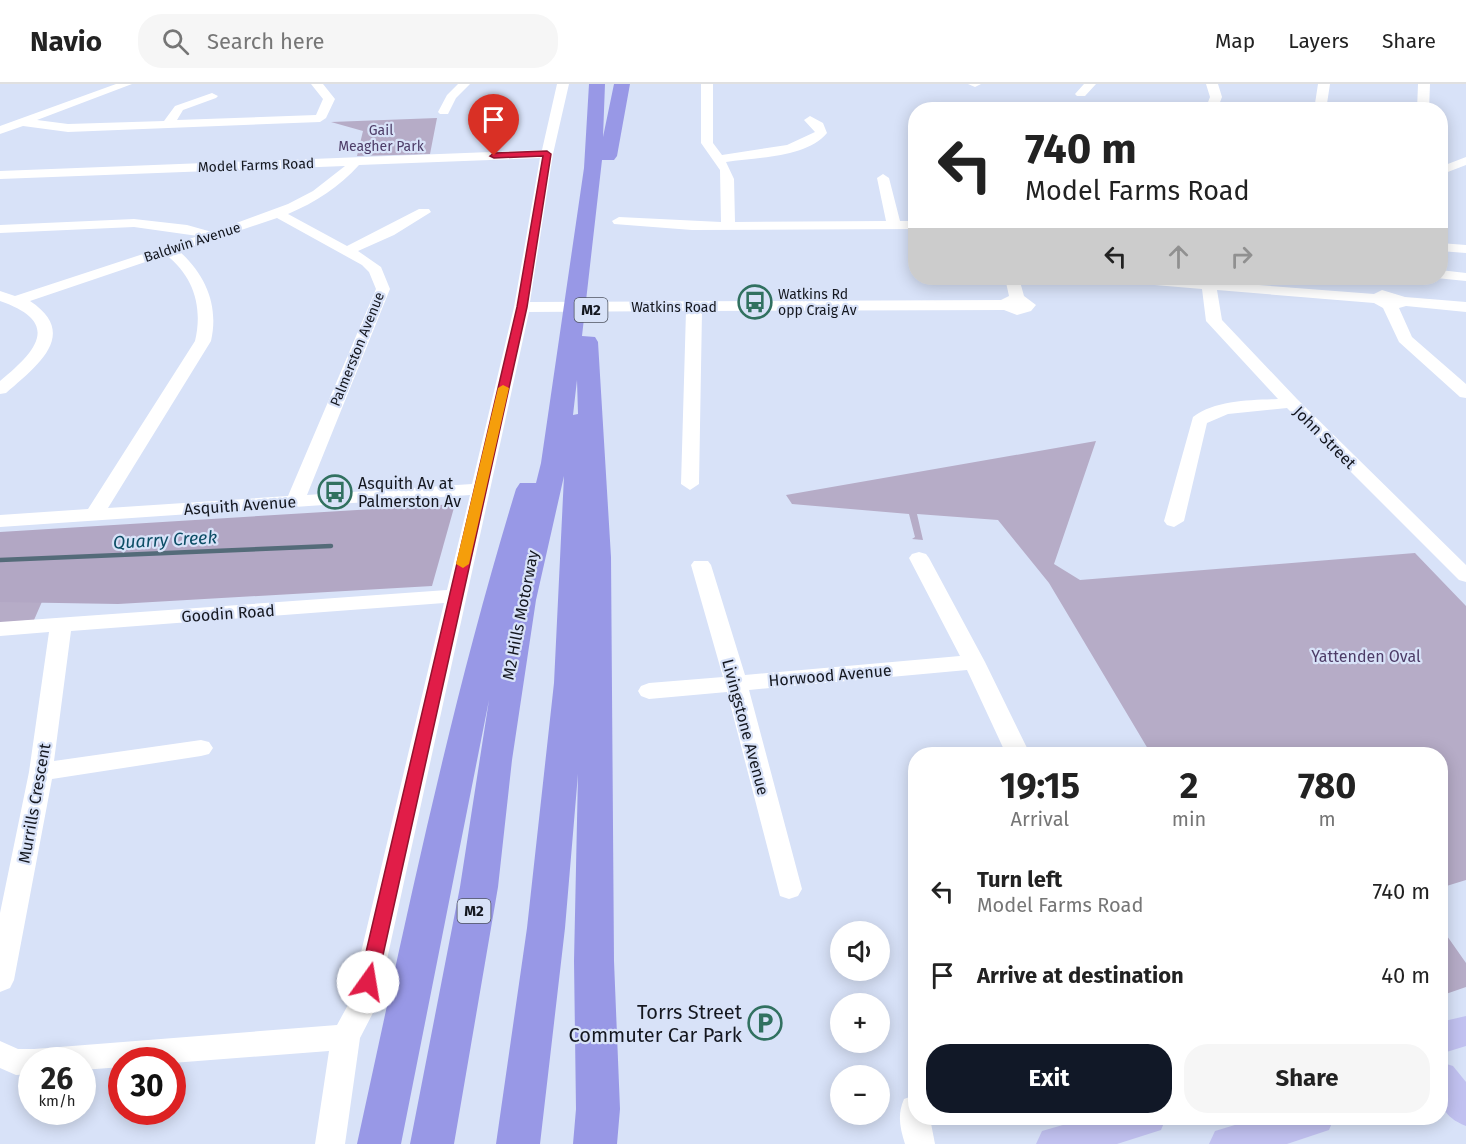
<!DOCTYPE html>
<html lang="en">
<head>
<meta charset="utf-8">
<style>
	body { margin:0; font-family:"Fira Sans",sans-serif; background:#f6f6f6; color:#222; height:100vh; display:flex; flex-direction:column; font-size:22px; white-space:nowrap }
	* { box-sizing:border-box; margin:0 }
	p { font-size:20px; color:#767676 }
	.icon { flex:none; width:33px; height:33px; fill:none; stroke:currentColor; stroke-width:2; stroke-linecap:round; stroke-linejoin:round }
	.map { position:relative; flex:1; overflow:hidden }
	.drawer { position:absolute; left:908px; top:663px; width:540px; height:378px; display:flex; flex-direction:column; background:#fff; border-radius:24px; box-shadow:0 3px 15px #0003 }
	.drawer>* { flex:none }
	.guide { position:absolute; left:908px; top:18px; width:540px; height:183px; border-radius:24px; box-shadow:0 3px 15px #0003; background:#fff; color:#222; overflow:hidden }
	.tools { position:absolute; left:830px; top:837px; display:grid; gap:12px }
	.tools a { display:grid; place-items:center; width:60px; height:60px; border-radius:50%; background:#fff; box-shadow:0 3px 15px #0003; font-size:30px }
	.speed { position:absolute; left:18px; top:963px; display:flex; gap:12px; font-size:30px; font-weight:700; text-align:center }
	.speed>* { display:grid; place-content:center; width:78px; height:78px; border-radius:50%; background:#fff; box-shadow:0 3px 15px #0003; line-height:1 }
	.speed small { font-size:15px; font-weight:400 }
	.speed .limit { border:9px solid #d22; background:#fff; color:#111 }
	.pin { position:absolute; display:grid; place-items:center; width:51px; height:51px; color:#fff; margin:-62px -26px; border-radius:50% 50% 50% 0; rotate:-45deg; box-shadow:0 0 6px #0007 }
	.pin .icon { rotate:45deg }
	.me { position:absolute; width:66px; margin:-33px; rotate:13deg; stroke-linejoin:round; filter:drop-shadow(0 0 4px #0008) }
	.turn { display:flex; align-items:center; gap:21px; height:126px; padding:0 18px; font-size:27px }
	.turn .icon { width:78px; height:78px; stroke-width:2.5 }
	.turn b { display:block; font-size:42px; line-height:51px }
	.lanes { display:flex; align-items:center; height:57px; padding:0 18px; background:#0003; justify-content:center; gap:30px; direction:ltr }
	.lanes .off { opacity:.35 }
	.eta { display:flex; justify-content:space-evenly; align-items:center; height:102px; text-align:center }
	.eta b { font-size:36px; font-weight:700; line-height:42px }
	.cta { display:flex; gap:12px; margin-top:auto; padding:12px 18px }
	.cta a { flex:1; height:69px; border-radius:24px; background:#111827; color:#fff; font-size:24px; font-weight:700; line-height:69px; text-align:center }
	.cta a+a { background:#f6f6f6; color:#222 }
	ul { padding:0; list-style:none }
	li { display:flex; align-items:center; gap:18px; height:84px; padding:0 18px }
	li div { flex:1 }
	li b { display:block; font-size:22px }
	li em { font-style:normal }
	header { display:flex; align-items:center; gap:36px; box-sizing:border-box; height:84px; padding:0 30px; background:#fff; border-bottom:2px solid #e0e0e0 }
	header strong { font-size:28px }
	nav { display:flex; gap:33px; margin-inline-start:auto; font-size:21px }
	.search { width:420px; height:54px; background:#f6f6f6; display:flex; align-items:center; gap:15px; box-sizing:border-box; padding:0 21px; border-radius:24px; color:#767676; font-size:22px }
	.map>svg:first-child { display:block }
	.green { fill:#b6acc7 }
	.forest { fill:#b2a7c4 }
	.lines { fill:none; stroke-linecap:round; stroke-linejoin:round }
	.stream { stroke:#546b79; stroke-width:4.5 }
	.minor { fill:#fff; fill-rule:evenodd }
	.major { fill:#c1c1f0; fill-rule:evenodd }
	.highway { fill:#9898e6; fill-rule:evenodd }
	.route { fill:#e11d48; stroke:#92132f; stroke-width:1.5 }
	.slow { fill:#f59e0b }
	.labels { text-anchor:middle; stroke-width:4.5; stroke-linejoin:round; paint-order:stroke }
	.far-park-label { font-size:14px; fill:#4d3c67; stroke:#d8e2f8 }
	.far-street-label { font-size:14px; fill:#14171f; stroke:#d8e2f8 }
	.far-poi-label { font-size:14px; fill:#14171f; stroke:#d8e2f8; text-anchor:start }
	.shield { fill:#d8e2f8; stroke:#4f5460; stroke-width:1.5 }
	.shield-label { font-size:15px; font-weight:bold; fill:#14171f }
	.street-label { font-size:16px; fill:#14171f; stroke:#d8e2f8 }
	.poi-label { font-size:16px; fill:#14171f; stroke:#d8e2f8; text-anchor:start }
	.park-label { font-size:16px; fill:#4d3c67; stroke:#d8e2f8 }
	.water-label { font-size:18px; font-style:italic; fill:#0c4d65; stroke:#d8e2f8 }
	.near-poi-label { font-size:20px; fill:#14171f; stroke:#d8e2f8; text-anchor:end }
</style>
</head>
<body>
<header>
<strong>Navio</strong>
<div class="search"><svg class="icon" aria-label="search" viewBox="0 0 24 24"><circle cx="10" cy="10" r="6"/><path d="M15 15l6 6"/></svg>Search here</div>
<nav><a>Map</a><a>Layers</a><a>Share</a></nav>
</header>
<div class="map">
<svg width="1466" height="1060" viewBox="0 0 1466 1060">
	<rect width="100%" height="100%" fill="#d8e2f8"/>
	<path class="green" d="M437 34 430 70 357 72 363 47 331 38Z
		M1096 357 1054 480 1080 496 1415 469 1466 522V796L1440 804V670H1151L1049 499 998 436 917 430 923 456 912 455 915 453 909 430 792 420 786 411Z
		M51 497 34 536 0 539V501Z
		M1440 842 1466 879V903L1440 912Z"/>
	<path class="forest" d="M455 420 432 502 118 520 0 518V448Z"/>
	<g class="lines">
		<path class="stream" d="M0 476 331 462"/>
		<path class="minor" d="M116 0H132L37 36 68 40 164 37 175 22 212 9 218 12 216 14 183 26 177 36 316 31 323 15 311 0H323L335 15 326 34 320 38 68 48 23 42 0 50V42Z
			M458 0H470L456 14 448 30H440L438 28 447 11Z
			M557 0H569L553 70 530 218 1001 216 1009 212 1005 194H1019L1024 212 1036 221 1031 227 1017 231 1004 226 702 227 699 400 690 406 681 400 686 227 529 228 377 921 360 954 345 1060H315L329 967 172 979V976H122V983L82 986V976H32V990L16 991 0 984V957L18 965H34L337 941 349 919 444 519 71 547 54 677 201 656 209 658 213 664 209 670 201 672 52 695 14 896 10 904 0 908V829L29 688 49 548 0 552V538L447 506 470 411 0 443V431L88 425 195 257C203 224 194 192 166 171L30 217C80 250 37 282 6 309L0 310V297C38 266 61 238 0 217V207L15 212 198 152 134 143 0 149V141L134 135 187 141 212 148 288 120 313 107 345 82 0 95V87L542 66ZM540 74 514 223 472 400 307 411 390 205 381 183 358 167 394 151 431 128 429 125H419L347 162 288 130C316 118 339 103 359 81ZM277 134 362 181 369 188 376 205 288 412 108 424 211 257C219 222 206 191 179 167Z
			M701 0H713V59L722 71 787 61 815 48 804 36 810 32 823 39 827 49C806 74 757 73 726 78L734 95 735 138 886 137 877 94 883 90 889 94 900 137H915V145L692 146 614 140 612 137 619 133 721 138 720 86 701 59Z
			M968 0H981L975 3Z
			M1084 0H1096L1085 12H1077L1075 10Z
			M1206 0H1218L1222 13 1217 26H1205L1210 13Z
			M1318 0H1330L1326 26H1314Z
			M1418 0H1430L1429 26H1417Z
			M1466 73V81L1440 91V83Z
			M1440 159 1466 161V169L1440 167Z
			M1440 186 1466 189V197L1436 194H1440Z
			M1112 194H1167L1374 210 1382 206 1405 213 1466 218V228L1406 222 1399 224 1412 253 1466 300V314L1460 313 1399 258 1383 224 1374 219 1217 206 1222 236 1297 315 1466 481V498L1459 496 1287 324 1228 330 1207 339 1184 437 1174 443 1167 441 1164 437 1193 333C1215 316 1251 316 1278 315L1206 237 1202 205 1119 198Z
			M919 468 926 470 929 474 985 578 1030 670H1006L967 586 749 606 802 805 798 812 789 815 780 812 727 608 649 615 641 612 638 607 641 602 649 599 723 593 691 481 694 477H708L711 481 745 591 960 572 909 474 912 470Z
			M915 1011V1034H930L935 1060H905C900 1044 897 1031 904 1015Z"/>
		<path class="major" d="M1466 932V962L1440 970V938Z
			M1440 978 1453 982 1466 998V1042C1433 1029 1440 1007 1440 978Z
			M1087 1034H1166L1161 1046 1117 1060H1036L1042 1047Z
			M1258 1034H1334L1329 1046 1287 1060H1209L1215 1047Z"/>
		<path class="highway" d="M589 0H605L603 53 614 0H630L617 72 614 76H602L582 252 595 253 598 258 611 473 614 877 620 1025 617 1060H573L576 1025 574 877 578 690 565 844 540 1060H496L527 844 554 599 564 392 536 516 512 676 498 803 454 1060H410L460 803 489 616 401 1060H357C405 840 450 620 516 405L520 399H536L541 379 584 84ZM577 296 578 330 573 331Z"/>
	</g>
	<path class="route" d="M547 67 551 70 527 223 377 898 375 904 368 906 362 904 359 898 517 223 543 72 494 74 490 72 494 69Z"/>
	<path class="slow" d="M503 301 509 304 469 480 463 484 456 480 498 304Z"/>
	<defs>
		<g id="bus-ring" transform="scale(1.725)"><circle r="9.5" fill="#d8e2f8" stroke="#317160" stroke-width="1.5"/><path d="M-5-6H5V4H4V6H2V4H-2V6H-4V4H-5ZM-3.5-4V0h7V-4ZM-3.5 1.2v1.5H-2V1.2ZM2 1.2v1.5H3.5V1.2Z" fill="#317160"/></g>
		<g id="parking-ring" transform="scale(1.725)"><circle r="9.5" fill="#d8e2f8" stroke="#317160" stroke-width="1.5"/><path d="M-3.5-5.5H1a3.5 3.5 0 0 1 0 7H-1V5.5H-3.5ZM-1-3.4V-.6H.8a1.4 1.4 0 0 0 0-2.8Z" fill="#317160"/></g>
	</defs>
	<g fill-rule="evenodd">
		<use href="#bus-ring" x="755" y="218"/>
		<use href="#bus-ring" x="335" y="408"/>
		<use href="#parking-ring" x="765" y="939"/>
	</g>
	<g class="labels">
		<g class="far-park-label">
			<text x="381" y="51">Gail<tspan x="381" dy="16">Meagher Park</tspan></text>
		</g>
		<g class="far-street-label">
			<text transform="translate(256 81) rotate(-2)" y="5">Model Farms Road</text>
			<text transform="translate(192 158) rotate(-18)" y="5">Baldwin Avenue</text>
			<text x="674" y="228">Watkins Road</text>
			<text transform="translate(357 265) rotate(-68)" y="5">Palmerston Avenue</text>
		</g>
		<g class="far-poi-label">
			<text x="778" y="215">Watkins Rd<tspan x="778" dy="16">opp Craig Av</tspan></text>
		</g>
		<g class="shield">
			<rect x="574.5" y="214" width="33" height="24" rx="4.5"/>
			<rect x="457.5" y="815" width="33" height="24" rx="4.5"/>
		</g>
		<g class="shield-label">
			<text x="591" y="231">M2</text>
			<text x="474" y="832">M2</text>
		</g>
		<g class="street-label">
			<text transform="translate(1325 353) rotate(45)" y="6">John Street</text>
			<text transform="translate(240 421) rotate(-4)" y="6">Asquith Avenue</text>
			<text transform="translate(228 529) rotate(-4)" y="6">Goodin Road</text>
			<text transform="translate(520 531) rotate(-79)" y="6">M2 Hills Motorway</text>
			<text transform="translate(830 591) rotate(-5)" y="6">Horwood Avenue</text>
			<text transform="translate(746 643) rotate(75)" y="6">Livingstone Avenue</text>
			<text transform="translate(34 719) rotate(-80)" y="6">Murrills Crescent</text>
		</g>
		<g class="poi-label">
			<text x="358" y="405">Asquith Av at<tspan x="358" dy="18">Palmerston Av</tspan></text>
		</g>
		<g class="park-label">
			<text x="1366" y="578">Yattenden Oval</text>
		</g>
		<g class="water-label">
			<text transform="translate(165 456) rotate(-3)" y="6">Quarry Creek</text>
		</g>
		<g class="near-poi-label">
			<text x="742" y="935">Torrs Street<tspan x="742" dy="23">Commuter Car Park</tspan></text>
		</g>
	</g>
</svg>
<div class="tools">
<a><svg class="icon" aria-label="sound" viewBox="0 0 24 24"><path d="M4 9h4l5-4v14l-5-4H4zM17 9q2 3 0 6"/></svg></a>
<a>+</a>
<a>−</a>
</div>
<div class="speed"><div>26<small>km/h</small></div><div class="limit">30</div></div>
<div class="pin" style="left:494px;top:72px;background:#d93025"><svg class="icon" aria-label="arrive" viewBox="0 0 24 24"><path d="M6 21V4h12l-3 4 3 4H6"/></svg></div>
<svg class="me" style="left:368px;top:898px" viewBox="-20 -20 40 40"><circle r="19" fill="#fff"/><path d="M0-13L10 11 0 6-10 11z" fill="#e11d48"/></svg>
<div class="guide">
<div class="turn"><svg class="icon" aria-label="left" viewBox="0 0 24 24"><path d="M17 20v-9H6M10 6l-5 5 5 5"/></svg><div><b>740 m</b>Model Farms Road</div></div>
<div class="lanes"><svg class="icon" aria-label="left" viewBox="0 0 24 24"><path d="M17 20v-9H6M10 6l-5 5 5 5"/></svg><svg class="icon off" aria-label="ahead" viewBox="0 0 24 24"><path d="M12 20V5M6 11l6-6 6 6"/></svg><svg class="icon off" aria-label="right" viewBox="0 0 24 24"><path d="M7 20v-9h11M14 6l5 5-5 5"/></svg></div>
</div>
<section class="drawer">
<div class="eta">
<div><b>19:15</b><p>Arrival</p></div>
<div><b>2</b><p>min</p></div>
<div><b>780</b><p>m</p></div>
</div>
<ul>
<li><svg class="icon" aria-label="left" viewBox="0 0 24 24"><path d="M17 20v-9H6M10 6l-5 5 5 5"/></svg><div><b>Turn left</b><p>Model Farms Road</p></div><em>740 m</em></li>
<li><svg class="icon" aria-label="arrive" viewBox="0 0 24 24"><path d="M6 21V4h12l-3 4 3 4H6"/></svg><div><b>Arrive at destination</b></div><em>40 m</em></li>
</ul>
<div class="cta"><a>Exit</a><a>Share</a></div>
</section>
</div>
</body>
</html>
